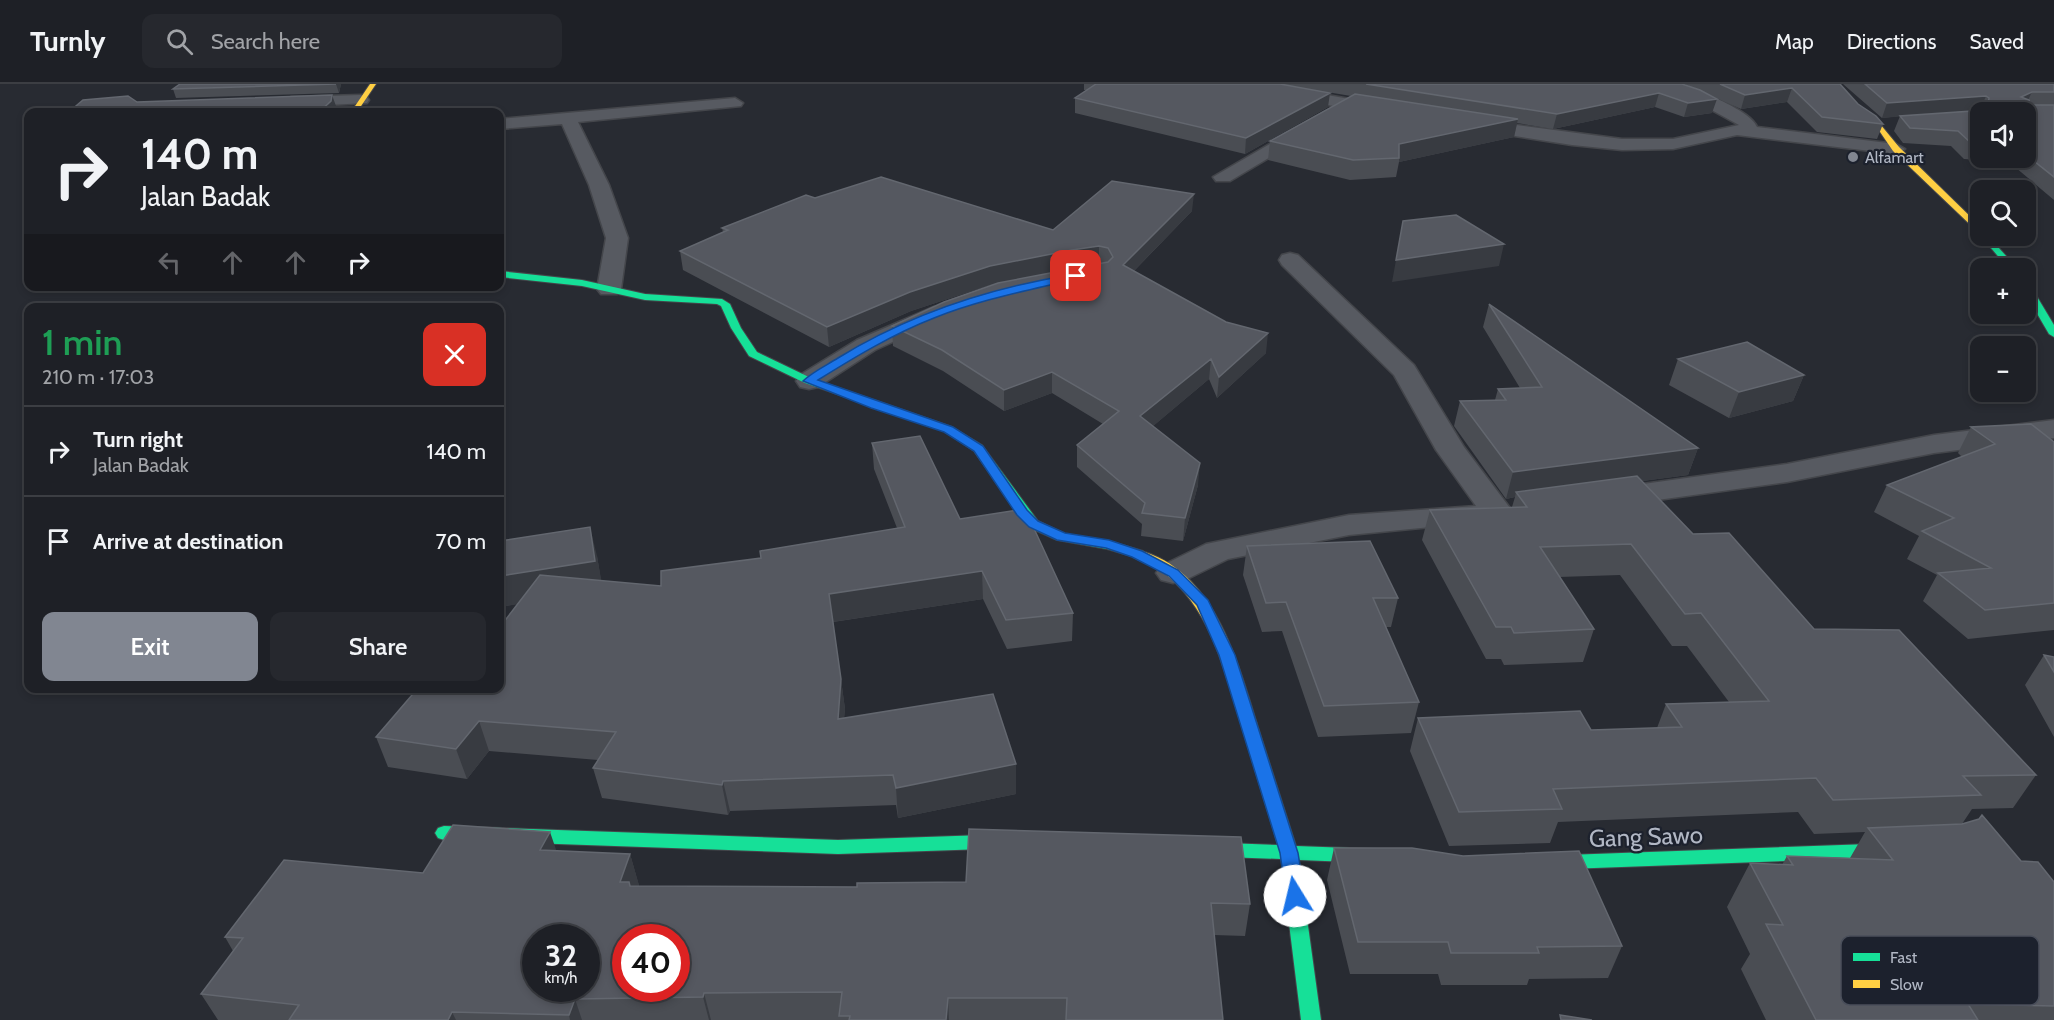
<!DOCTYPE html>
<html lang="en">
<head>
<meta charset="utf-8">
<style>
	body { margin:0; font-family:Cabin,sans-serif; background:#26282e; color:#f1f3f6; height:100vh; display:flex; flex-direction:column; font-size:22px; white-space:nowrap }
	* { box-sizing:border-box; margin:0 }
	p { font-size:20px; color:#a1a3a7 }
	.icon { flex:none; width:33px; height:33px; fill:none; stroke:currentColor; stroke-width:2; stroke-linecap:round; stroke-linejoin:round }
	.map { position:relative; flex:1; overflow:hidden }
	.sheet { position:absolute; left:24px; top:219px; width:480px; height:390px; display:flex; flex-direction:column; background:#1e2026; border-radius:12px; box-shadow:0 3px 9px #0003,0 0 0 2px #3c3e43 }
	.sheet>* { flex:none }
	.hud { position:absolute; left:24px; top:24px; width:480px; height:183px; border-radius:12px; box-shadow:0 3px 9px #0003,0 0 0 2px #3c3e43; background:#1e2026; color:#f1f3f6; overflow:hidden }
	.buttons { position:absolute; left:1970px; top:18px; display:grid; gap:12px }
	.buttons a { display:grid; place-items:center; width:66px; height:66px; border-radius:12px; background:#1e2026; box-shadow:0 3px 9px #0003,0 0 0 2px #3c3e43; font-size:30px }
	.speed { position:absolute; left:522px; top:840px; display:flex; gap:12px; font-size:30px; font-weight:700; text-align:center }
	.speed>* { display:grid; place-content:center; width:78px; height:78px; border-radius:50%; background:#1e2026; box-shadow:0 3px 9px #0003,0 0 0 2px #3c3e43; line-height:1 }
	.speed small { font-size:15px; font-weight:400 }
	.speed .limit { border:9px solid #d22; background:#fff; color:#111 }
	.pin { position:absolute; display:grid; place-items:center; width:51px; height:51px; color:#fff; margin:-26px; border-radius:12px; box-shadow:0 3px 9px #0006 }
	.me { position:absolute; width:66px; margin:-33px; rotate:351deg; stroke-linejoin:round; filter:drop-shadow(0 0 4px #0008) }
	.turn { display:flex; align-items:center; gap:21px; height:126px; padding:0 18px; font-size:27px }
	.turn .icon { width:78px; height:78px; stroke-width:2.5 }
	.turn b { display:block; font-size:42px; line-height:51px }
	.lanes { display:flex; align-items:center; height:57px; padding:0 18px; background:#0003; justify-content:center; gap:30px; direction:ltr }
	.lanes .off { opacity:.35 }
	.round { display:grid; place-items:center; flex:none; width:63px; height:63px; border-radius:12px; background:#26282e }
	.summary { display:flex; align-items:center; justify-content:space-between; height:102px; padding:0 18px }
	h1 { font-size:36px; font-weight:600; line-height:45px; color:#1e9e55 }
	.action { display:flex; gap:12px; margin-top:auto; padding:12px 18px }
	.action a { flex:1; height:69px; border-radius:12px; background:#818691; color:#fff; font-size:24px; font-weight:600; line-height:69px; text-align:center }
	.action a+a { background:#26282e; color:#f1f3f6 }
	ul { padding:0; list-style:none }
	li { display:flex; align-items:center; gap:18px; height:90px; padding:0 18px; border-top:2px solid #3c3e43 }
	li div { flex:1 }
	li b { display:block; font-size:22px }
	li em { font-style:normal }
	header { display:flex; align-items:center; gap:36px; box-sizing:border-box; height:84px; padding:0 30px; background:#1e2026; border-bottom:2px solid #3c3e43 }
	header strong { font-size:28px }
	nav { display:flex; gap:33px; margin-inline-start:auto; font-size:21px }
	.search { width:420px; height:54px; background:#26282e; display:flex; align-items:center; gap:15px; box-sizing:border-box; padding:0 21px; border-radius:12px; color:#a1a3a7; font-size:22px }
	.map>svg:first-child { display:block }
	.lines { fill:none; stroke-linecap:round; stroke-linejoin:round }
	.street-casing { stroke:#44464b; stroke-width:3 }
	.fast-casing { stroke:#44464b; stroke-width:2 }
	.slow-casing { stroke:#44464b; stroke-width:2 }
	.street { fill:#575a61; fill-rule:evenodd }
	.fast { fill:#16e098; fill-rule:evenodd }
	.slow { fill:#ffcf43; fill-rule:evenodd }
	.wall { fill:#4a4d53; fill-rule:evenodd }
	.shaded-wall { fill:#383b41 }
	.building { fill:#555860; stroke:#63676f; stroke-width:1.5; fill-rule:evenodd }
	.route { fill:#1a73e8; stroke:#114b97; stroke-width:1.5 }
	.poi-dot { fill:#818691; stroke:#1c212d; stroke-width:2 }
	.labels { text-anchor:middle; stroke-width:4.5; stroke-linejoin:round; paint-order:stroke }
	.far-poi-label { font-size:16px; fill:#b1b7c4; stroke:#1c212d; text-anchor:start }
	.near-street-label { font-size:24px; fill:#b1b7c4; stroke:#1c212d }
	.key { fill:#1c212d; stroke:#494e5a; stroke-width:1.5 }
	.key-label { font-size:16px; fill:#b1b7c4 }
</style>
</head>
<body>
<header>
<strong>Turnly</strong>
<div class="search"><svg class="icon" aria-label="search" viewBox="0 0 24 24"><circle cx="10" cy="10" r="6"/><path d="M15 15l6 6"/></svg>Search here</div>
<nav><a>Map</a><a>Directions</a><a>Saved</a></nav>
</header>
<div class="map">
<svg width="2054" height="936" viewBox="0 0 2054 936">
	<rect width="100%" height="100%" fill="#282b32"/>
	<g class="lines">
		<g class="street-casing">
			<path id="street" d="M1229 0H1264L1384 21 1392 26 1384 31 1237 5Z
				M1650 0C1658 0 1667 0 1674 0 1693 3 1751 26 1757 43L1896 60 1905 65 1896 70 1737 51 1673 65 1622 66 1572 61 1470 45 1461 40 1470 35 1622 55H1673L1739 41 1697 18 1652 3Z
				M361 11 367 13 369 16 367 19 291 23 283 18 291 13Z
				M735 14 743 19 741 22 578 38 609 101 628 154 621 205 617 210H601L597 205 606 154 589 101 562 40 500 45V35Z
				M1308 38 1314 39 1317 43 1314 47 1230 97H1216L1213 93Z
				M1290 169 1298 171 1414 281 1464 363 1513 428 1508 435 1497 437 1485 434 1472 439 1349 451 1228 475 1185 496 1173 499 1161 496 1156 489 1161 482 1206 460 1349 431 1476 422 1436 366 1394 291 1282 181 1279 176 1282 171Z
				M934 223 943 225 946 230 943 235 875 266 818 303 809 305 800 303 796 297 800 291 857 256Z
				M2054 336V354L1934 369 1787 398 1607 423 1596 421 1591 414 1596 407 1607 405 1787 380 1934 351Z"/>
		</g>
		<g class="fast-casing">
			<path id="fast" d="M1980 151 1988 152 2017 184H2008Z
				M500 187 582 196 645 210 722 215 730 220 741 244 757 268 813 295 952 343 982 361 1038 437 1065 450 1109 457 1143 467 1145 470 1138 474 1107 465 1057 456 1028 443 974 367 944 347 805 299 749 272 731 244 721 222 717 220 645 216 582 202 500 193Z
				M2025 198 2030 201 2054 241V253L2049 250 2025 209Z
				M1249 634 1255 636 1257 640 1296 762 1377 765 1383 767 1386 772 1383 777 1377 779 1299 776 1321 936H1301L1281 775 1198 772 1192 770 1189 765 1192 760 1198 758 1278 761 1241 640 1243 636Z
				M444 742 838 756 1014 750 1020 752 1023 757 1020 762 1014 764 838 770 444 756 438 754 435 749 438 744Z
				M1898 759 1904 761 1907 766 1904 771 1898 773 1539 786 1533 784 1530 779 1533 774 1539 772Z"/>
		</g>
		<g class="slow-casing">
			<path id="slow" d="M370 0H376L357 28H351Z
				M1828 0H1835L1862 28 1880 40 1899 63 1980 142V150L1893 67 1876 42 1858 30Z
				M1138 466C1214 485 1237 576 1257 640L1255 644H1243L1241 640C1225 588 1212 530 1169 493 1159 484 1145 479 1133 473L1131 470Z"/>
		</g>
		<use href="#street" class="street"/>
		<use href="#fast" class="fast"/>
		<use href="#slow" class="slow"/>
	</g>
	<path class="wall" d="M341 0 339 9 176 14 173 5Z
		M1084 0H1682L1689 2 1684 0H1840L1858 20 1883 40 1877 55 1817 48 1787 18 1741 25 1714 13 1712 29 1684 33 1655 23 1553 45 1517 39 1514 53 1399 78 1396 93 1350 96 1268 76 1270 57 1351 12 1327 8 1328 23 1245 70 1075 29V14L1087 6H1084Z
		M1843 0H2054V116L2009 78 1964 75 1951 62 1903 59 1894 47 1900 32 1882 34ZM1980 28H2025V74H1980Z
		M815 114 1053 146 1192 127 1134 187 1266 269 1217 314 1209 295 1153 342 1198 401 1183 457 1141 452 1142 440 1077 383V361L1103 340 1052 309 1004 327 943 287 893 262 892 242 998 200 990 201 911 227 829 263 683 186 680 167 723 148 722 144ZM1088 182 1002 199 1072 185Z
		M1489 220 1698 364 1688 391 1642 397 1693 450 1814 545 2036 691 2013 724 1972 725 1962 740 2054 798V936H1766L1741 885 1750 870 1727 823 1750 779 1782 781 1787 772 1850 774 1865 748 1814 750 1798 728 1558 738 1550 759 1449 762 1410 667 1418 634 1591 646 1657 644 1666 620 1729 618 1687 562H1672L1620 491 1559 493 1594 545 1583 578 1504 581 1501 575H1486L1422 456 1430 426 1512 423 1515 413 1506 415 1454 342 1460 317 1495 316 1498 305 1520 304 1483 243Z
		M1678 275 1804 291 1793 317 1729 334 1669 301Z
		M1971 343 2054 358V546L1968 555 1923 517 1937 491 1907 475 1919 452 1874 428 1887 401 1962 373 1958 369Z
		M872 359 960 435 1073 529 1072 557 1007 565 983 515 833 538 845 625 844 634 1016 680V710L898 734 896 721 730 727 728 731 602 714 593 684 598 676 489 667 467 695 388 683 376 653 500 604 517 520 500 523V457L597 472 601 497 661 502 761 474 897 444 874 385Z
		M1247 462 1398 514 1391 543H1386L1419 618 1411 649 1318 653 1282 547 1262 548 1243 491Z
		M2044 571 2054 573V653L2025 601Z
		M1334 764 1622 862 1608 894 1529 895 1527 901H1441L1438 890H1350L1327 796Z
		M557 767 630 770 639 802 1250 820 1245 852 1214 851 1223 936H218L201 910 233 867 225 853 423 789Z"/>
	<path class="shaded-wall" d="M336 0H341L339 9Z
		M1792 4 1787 18 1741 25 1745 11Z
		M2032 8 2025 22 2021 13Z
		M1330 9 1328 23 1245 70 1246 54Z
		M1659 9 1655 23 1553 45 1557 30Z
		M332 11 336 22 335 28H319Z
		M1986 12 1980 26 1882 34 1887 19Z
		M1717 15 1712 29 1684 33 1688 19Z
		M1518 35 1514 53 1399 78V60Z
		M1194 110 1192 127 1122 199 1123 181Z
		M1504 160 1499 182 1392 198 1396 176Z
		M1099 162V181L1072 185 990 201 911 227 829 263 827 243 910 208 990 182 1072 166Z
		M1268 249 1266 269 1217 314 1219 293Z
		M1211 275 1209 295 1139 354 1140 332Z
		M1052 288V309L1004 327V306Z
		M1804 291 1793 317 1729 334 1739 308Z
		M1698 364 1688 391 1520 413 1516 408 1515 413 1506 415 1513 388Z
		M1200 379 1198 401 1183 457 1185 434Z
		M590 443 597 472 603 506 500 523V492Z
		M982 487 983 515 832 538 829 510Z
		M841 595 845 625 841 665 838 635Z
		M479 637 489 667 467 695 456 665Z
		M1016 680V710L898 734 896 704Z
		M723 697 730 727 728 731 722 701Z
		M550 748 561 780 540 766Z
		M630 770 639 801 634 815 620 798Z
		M704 909 711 936H709L703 913Z
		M948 914 949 936H946Z
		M575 915 582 936H570L569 931Z
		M452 928 456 936H448Z"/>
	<path class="building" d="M180 0H336L173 5Z
		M1096 0H1280L1330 9 1246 54 1075 14Z
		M1366 0H1682L1700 6 1717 15 1688 19 1659 9 1557 30Z
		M1720 0H1840L1858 20 1876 32 1883 40 1822 33 1792 4 1745 11Z
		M1865 0H2054V8H2032L2021 13 2029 16 2030 21H2054V93L2025 70V28H1980V60L1971 59 1958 47 1910 44 1900 32 1987 26 1989 14 1986 12 1887 19Z
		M1355 10 1518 35 1399 60V74L1353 76 1270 57Z
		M332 11 331 17 319 28H69L83 16 128 12 137 18Z
		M881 93 1053 146 1112 97 1194 110 1123 181 1226 238 1268 249 1219 293 1211 275 1140 332 1200 379 1185 434 1142 429 1145 419 1077 361 1119 327 1052 288 1004 306 942 266 892 242 944 218 998 199 1108 178 1113 173 1108 164 1099 162 1072 166 990 182 910 208 827 243 680 167 728 146 722 144 806 111 815 114Z
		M1456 131 1504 160 1396 176 1403 137Z
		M1489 220 1698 364 1513 388 1460 317 1506 316 1498 305 1542 303Z
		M1747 258 1804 291 1739 308 1678 275Z
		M2031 340 2054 358V519L1985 526 1938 489 1991 484 1922 447 1954 434 1887 401 1995 360 1971 343Z
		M920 352 960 435 1025 425 1073 529 1006 536 982 487 829 510 841 595 838 635 993 610 1016 680 896 704 893 691 723 697 722 701 593 684 616 648 479 637 456 665 376 653 418 604H500V543L540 491 661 502V487L761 474 760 467 905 443 872 359Z
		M1637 392 1693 450 1729 449 1814 545 1899 546 2036 691 1963 692 1981 711 1833 716 1816 694 1553 705 1562 725 1459 728 1418 634 1580 627 1591 646 1682 643 1666 620 1769 617 1701 529 1685 530 1631 460 1540 463 1594 545 1514 549 1511 543H1496L1430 426 1527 423 1516 408Z
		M590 443 595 477 500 492V457Z
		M1370 457 1398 514H1373L1419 618 1324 622 1286 518 1266 519 1247 462Z
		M2044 571 2054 573V588Z
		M1982 731 2021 777 2038 778 2054 798V922L1968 920 1978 936H1816L1766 840 1783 841 1750 779 1793 781 1787 772 1893 776 1868 744 1962 740 1979 735Z
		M453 741 550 748 540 766 630 770 620 798H629L630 802 857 803V799L966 798 969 745 1241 753 1250 820 1211 819 1223 936H1066L1067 914H948L946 936H849L850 932H839L842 908 704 909 703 913 575 915 569 931 452 928 448 936H289L299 921 201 910 243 854 225 853 284 776 423 789ZM536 854H586V904H536ZM626 854H676V904H626Z
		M1334 764H1412L1463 772 1579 767 1622 862 1537 863 1539 869H1451L1448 858H1358Z
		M1560 931 1592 936H1561Z"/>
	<path class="route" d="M1076 190 1081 192 1080 194C1031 206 981 215 934 234 893 250 855 273 818 296L953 343 983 362 1027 426 1038 437 1065 449 1109 456 1142 467 1178 486 1208 516 1235 571 1298 769 1305 812 1302 817 1295 819 1289 817 1286 812 1280 769 1219 571 1197 521 1169 492 1132 473 1106 464 1057 456 1029 443 1017 431 974 367 944 348 871 324 803 297C812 288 827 281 838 274 910 230 993 203 1076 190Z"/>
	<circle class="poi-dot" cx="1853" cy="73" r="6"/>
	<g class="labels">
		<g class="far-poi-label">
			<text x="1865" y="79">Alfamart</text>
		</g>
		<g class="near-street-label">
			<text transform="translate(1646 753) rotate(-2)" y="8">Gang Sawo</text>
		</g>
	</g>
	<rect x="1841" y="852" width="198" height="69" rx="9" class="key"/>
	<rect x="1853" y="869" width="27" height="8" fill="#16e098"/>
	<rect x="1853" y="896" width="27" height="8" fill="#ffcf43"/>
	<g class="key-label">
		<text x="1890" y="879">Fast</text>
		<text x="1890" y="906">Slow</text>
	</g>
</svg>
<div class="buttons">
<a><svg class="icon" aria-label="sound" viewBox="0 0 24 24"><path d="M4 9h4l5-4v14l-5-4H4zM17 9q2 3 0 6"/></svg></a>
<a><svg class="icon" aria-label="search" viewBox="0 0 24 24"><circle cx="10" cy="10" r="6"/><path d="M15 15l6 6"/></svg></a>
<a>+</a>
<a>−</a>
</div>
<div class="speed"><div>32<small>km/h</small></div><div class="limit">40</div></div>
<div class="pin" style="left:1076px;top:192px;background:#d93025"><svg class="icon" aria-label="arrive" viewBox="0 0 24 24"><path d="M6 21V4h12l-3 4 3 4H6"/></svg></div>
<svg class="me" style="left:1295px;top:812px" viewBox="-20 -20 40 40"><circle r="19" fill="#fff"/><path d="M0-13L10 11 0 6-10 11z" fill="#1a73e8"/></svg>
<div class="hud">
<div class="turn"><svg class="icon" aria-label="right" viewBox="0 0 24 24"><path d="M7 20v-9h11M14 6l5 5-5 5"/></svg><div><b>140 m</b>Jalan Badak</div></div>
<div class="lanes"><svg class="icon off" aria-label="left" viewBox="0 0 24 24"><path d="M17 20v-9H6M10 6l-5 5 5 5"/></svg><svg class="icon off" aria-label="ahead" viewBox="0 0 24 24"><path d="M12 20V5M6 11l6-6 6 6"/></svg><svg class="icon off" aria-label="ahead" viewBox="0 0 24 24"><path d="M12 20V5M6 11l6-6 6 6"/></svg><svg class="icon" aria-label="right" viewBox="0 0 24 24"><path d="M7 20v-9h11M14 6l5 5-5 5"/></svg></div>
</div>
<section class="sheet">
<div class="summary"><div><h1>1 min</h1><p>210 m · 17:03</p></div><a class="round" style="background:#d93025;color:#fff"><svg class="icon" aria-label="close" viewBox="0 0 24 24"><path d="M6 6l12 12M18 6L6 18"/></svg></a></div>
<ul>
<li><svg class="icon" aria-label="right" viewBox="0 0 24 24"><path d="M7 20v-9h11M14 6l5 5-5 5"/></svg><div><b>Turn right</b><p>Jalan Badak</p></div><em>140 m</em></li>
<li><svg class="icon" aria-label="arrive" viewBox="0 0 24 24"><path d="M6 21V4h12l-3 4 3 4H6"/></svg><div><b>Arrive at destination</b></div><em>70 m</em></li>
</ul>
<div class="action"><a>Exit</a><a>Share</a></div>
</section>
</div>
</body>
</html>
